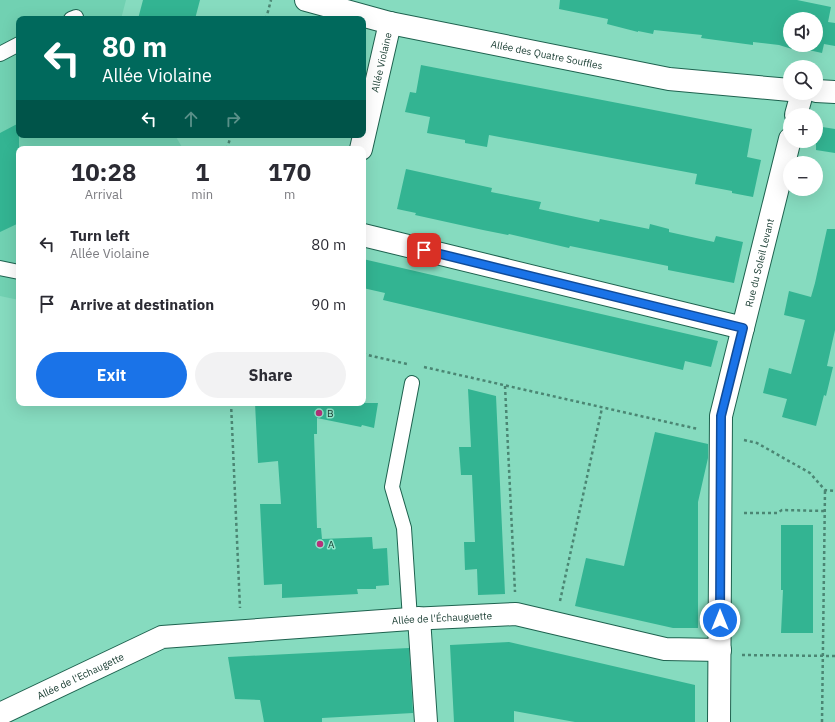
<!DOCTYPE html>
<html lang="en">
<head>
<meta charset="utf-8">
<style>
	body { margin:0; font-family:"IBM Plex Sans",sans-serif; background:#f2f2f3; color:#2b2b33; height:100vh; display:flex; flex-direction:column; font-size:15px; white-space:nowrap }
	* { box-sizing:border-box; margin:0 }
	p { font-size:13px; color:#7c7c81 }
	.icon { flex:none; width:22px; height:22px; fill:none; stroke:currentColor; stroke-width:2; stroke-linecap:round; stroke-linejoin:round }
	.map { position:relative; flex:1; overflow:hidden }
	.panel { position:absolute; left:16px; top:146px; width:350px; height:260px; display:flex; flex-direction:column; background:#fff; border-radius:8px; box-shadow:0 4px 16px #0002 }
	.panel>* { flex:none }
	.hud { position:absolute; left:16px; top:16px; width:350px; height:122px; border-radius:8px; box-shadow:0 4px 16px #0002; background:#00695c; color:#fff; overflow:hidden }
	.buttons { position:absolute; left:783px; top:12px; display:grid; gap:8px }
	.buttons a { display:grid; place-items:center; width:40px; height:40px; border-radius:50%; background:#fff; box-shadow:0 4px 16px #0002; font-size:20px }
	.pin { position:absolute; display:grid; place-items:center; width:34px; height:34px; color:#fff; margin:-17px; border-radius:8px; box-shadow:0 2px 6px #0006 }
	.me { position:absolute; width:44px; margin:-22px; rotate:0deg; stroke-linejoin:round; filter:drop-shadow(0 0 3px #0008) }
	.turn { display:flex; align-items:center; gap:14px; height:84px; padding:0 20px; font-size:18px }
	.turn .icon { width:52px; height:52px; stroke-width:2.5 }
	.turn b { display:block; font-size:28px; line-height:34px }
	.lanes { display:flex; align-items:center; height:38px; padding:0 20px; background:#0003; justify-content:center; gap:20px; direction:ltr }
	.lanes .off { opacity:.35 }
	.eta { display:flex; justify-content:space-evenly; align-items:center; height:68px; text-align:center }
	.eta b { font-size:24px; font-weight:700; line-height:28px }
	.action { display:flex; gap:8px; margin-top:auto; padding:8px 20px }
	.action a { flex:1; height:46px; border-radius:24px; background:#1a73e8; color:#fff; font-size:16px; font-weight:700; line-height:46px; text-align:center }
	.action a+a { background:#f2f2f3; color:#2b2b33 }
	ul { padding:0; list-style:none }
	li { display:flex; align-items:center; gap:12px; height:60px; padding:0 20px }
	li div { flex:1 }
	li b { display:block; font-size:15px }
	li em { font-style:normal }
	.map>svg:first-child { display:block }
	.built { fill:#71d1b2 }
	.building { fill:#33b492; fill-rule:evenodd }
	.lines { fill:none; stroke-linecap:round; stroke-linejoin:round }
	.lane-casing { stroke:#1e624f; stroke-width:16 }
	.street-casing { stroke:#1e624f; stroke-width:24 }
	.path { stroke:#4b8673; stroke-width:2.5; stroke-dasharray:3 3; stroke-linecap:butt }
	.lane { stroke:#fff; stroke-width:14 }
	.street { stroke:#fff; stroke-width:22 }
	.route-casing { stroke:#114b97; stroke-width:10 }
	.route { stroke:#1a73e8; stroke-width:7 }
	.poi-dot { fill:#b6337b; stroke:#93e8cc; stroke-width:1.5 }
	.labels { text-anchor:middle; stroke-width:3; stroke-linejoin:round; paint-order:stroke }
	.street-label { font-size:10px; fill:#163a2f; stroke:#93e8cc }
	.poi-label { font-size:10px; fill:#163a2f; stroke:#93e8cc; text-anchor:start }
</style>
</head>
<body>
<div class="map">
<svg width="835" height="722" viewBox="0 0 835 722">
	<rect width="100%" height="100%" fill="#86dbbf"/>
	<path class="built" d="M0 0H126L121 19H19V135H175L183 149H19V300L0 296Z"/>
	<path class="building" d="M143 0H200L195 19H138Z
		M560 0H797L831 7 828 22 835 23V46L824 44 822 53 813 51 792 49 779 45 753 42V45L701 38 702 35 654 30 653 34 638 31V32L607 24 608 19 559 9ZM790 19H816V45H790Z
		M421 65 752 129 747 157 761 160 753 197 732 193V191L695 184 697 174 489 135 487 147 465 143V140L427 133 430 117 405 112 410 92 416 93Z
		M19 123V223L0 232V133Z
		M816 126 835 129V153L816 150Z
		M406 169 492 188 491 192 541 202 539 209 599 222 600 219 649 229 650 224 669 229V232L714 242 716 236 743 242 734 283 668 270V266L570 246 569 248 509 234 508 235 483 230 415 215 416 213 397 209Z
		M827 229H835V330L827 366 833 367 826 396 824 395 816 426 782 417 787 399 763 393 769 368 791 374 805 320 784 315 789 291 811 297 815 283Z
		M363 259 718 341 711 367 685 361 683 370 383 300 385 293 363 288Z
		M468 389 496 396 505 594 478 595 477 569 465 570 464 542H475L472 475H461L459 447H471Z
		M255 403H378L374 428 362 425 361 427 317 418V434H314L317 528H321L322 539 372 537 373 549 387 548 389 585 376 586V589H357L358 594 282 598V584L264 585 260 504H281L278 461 258 463Z
		M655 432 708 444V458L698 502V628H673L575 606 586 558 624 566Z
		M781 525H813V633H781L783 590H781Z
		M509 642 695 685V722H575L514 711V722H454L450 645Z
		M409 648 413 713 322 718V722H264L260 700 235 699 228 657Z"/>
	<g class="lines">
		<g class="lane-casing">
			<path id="lane" d="M71 19 76 17
				M0 54 19 44
				M0 268 19 272
				M410 619 404 528 392 487 412 383"/>
		</g>
		<g class="street-casing">
			<g id="street">
				<path id="s1" d="M306 0 390 23 669 79 790 90"/>
				<path d="M816 91 835 92"/>
				<path d="M796 115 802 93"/>
				<path id="s2" d="M361 149 390 23"/>
				<path d="M363 235 743 328"/>
				<path d="M419 618 426 722"/>
				<path id="s3" d="M0 714 162 637 410 619 516 614 665 649 720 650"/>
				<path id="s4" d="M719 722 721 416 790 139"/>
			</g>
		</g>
		<path class="path" d="M266 19 271 0
			M227 149 231 135
			M363 354 407 364
			M424 367 698 429
			M505 386 515 592
			M231 403 240 608
			M744 440 757 443 810 473 825 490 835 491
			M744 513H777L782 510 825 511
			M560 601 602 408
			M742 655 835 656
			M822 722 825 490"/>
		<use href="#lane" class="lane"/>
		<use href="#street" class="street"/>
	</g>
	<g class="lines">
		<g class="route-casing">
			<path id="route" d="M424 250 743 328 721 416 720 620"/>
		</g>
		<use href="#route" class="route"/>
	</g>
	<g class="poi-dot">
		<circle cx="319" cy="413" r="4"/>
		<circle cx="320" cy="544" r="4"/>
	</g>
	<g class="labels">
		<g class="street-label">
			<text dy="4" stroke="none"><textPath href="#s1" startOffset="247">Allée des Quatre Souffles</textPath></text>
			<text dy="4" stroke="none"><textPath href="#s2" startOffset="89">Allée Violaine</textPath></text>
			<text dy="4" stroke="none"><textPath href="#s4" startOffset="464">Rue du Soleil Levant</textPath></text>
			<text dy="4" stroke="none"><textPath href="#s3" startOffset="460">Allée de l'Échauguette</textPath></text>
			<text dy="4" stroke="none"><textPath href="#s3" startOffset="89">Allée de l'Echaugette</textPath></text>
		</g>
		<g class="poi-label">
			<text x="327" y="417">B</text>
			<text x="328" y="548">A</text>
		</g>
	</g>
</svg>
<div class="buttons">
<a><svg class="icon" aria-label="sound" viewBox="0 0 24 24"><path d="M4 9h4l5-4v14l-5-4H4zM17 9q2 3 0 6"/></svg></a>
<a><svg class="icon" aria-label="search" viewBox="0 0 24 24"><circle cx="10" cy="10" r="6"/><path d="M15 15l6 6"/></svg></a>
<a>+</a>
<a>−</a>
</div>
<div class="pin" style="left:424px;top:250px;background:#d93025"><svg class="icon" aria-label="arrive" viewBox="0 0 24 24"><path d="M6 21V4h12l-3 4 3 4H6"/></svg></div>
<svg class="me" style="left:720px;top:620px" viewBox="-20 -20 40 40"><circle r="17" fill="#1a73e8" stroke="#fff" stroke-width="3"/><path d="M0-11L8 9 0 5-8 9z" fill="#fff"/></svg>
<div class="hud">
<div class="turn"><svg class="icon" aria-label="left" viewBox="0 0 24 24"><path d="M17 20v-9H6M10 6l-5 5 5 5"/></svg><div><b>80 m</b>Allée Violaine</div></div>
<div class="lanes"><svg class="icon" aria-label="left" viewBox="0 0 24 24"><path d="M17 20v-9H6M10 6l-5 5 5 5"/></svg><svg class="icon off" aria-label="ahead" viewBox="0 0 24 24"><path d="M12 20V5M6 11l6-6 6 6"/></svg><svg class="icon off" aria-label="right" viewBox="0 0 24 24"><path d="M7 20v-9h11M14 6l5 5-5 5"/></svg></div>
</div>
<section class="panel">
<div class="eta">
<div><b>10:28</b><p>Arrival</p></div>
<div><b>1</b><p>min</p></div>
<div><b>170</b><p>m</p></div>
</div>
<ul>
<li><svg class="icon" aria-label="left" viewBox="0 0 24 24"><path d="M17 20v-9H6M10 6l-5 5 5 5"/></svg><div><b>Turn left</b><p>Allée Violaine</p></div><em>80 m</em></li>
<li><svg class="icon" aria-label="arrive" viewBox="0 0 24 24"><path d="M6 21V4h12l-3 4 3 4H6"/></svg><div><b>Arrive at destination</b></div><em>90 m</em></li>
</ul>
<div class="action"><a>Exit</a><a>Share</a></div>
</section>
</div>
</body>
</html>
